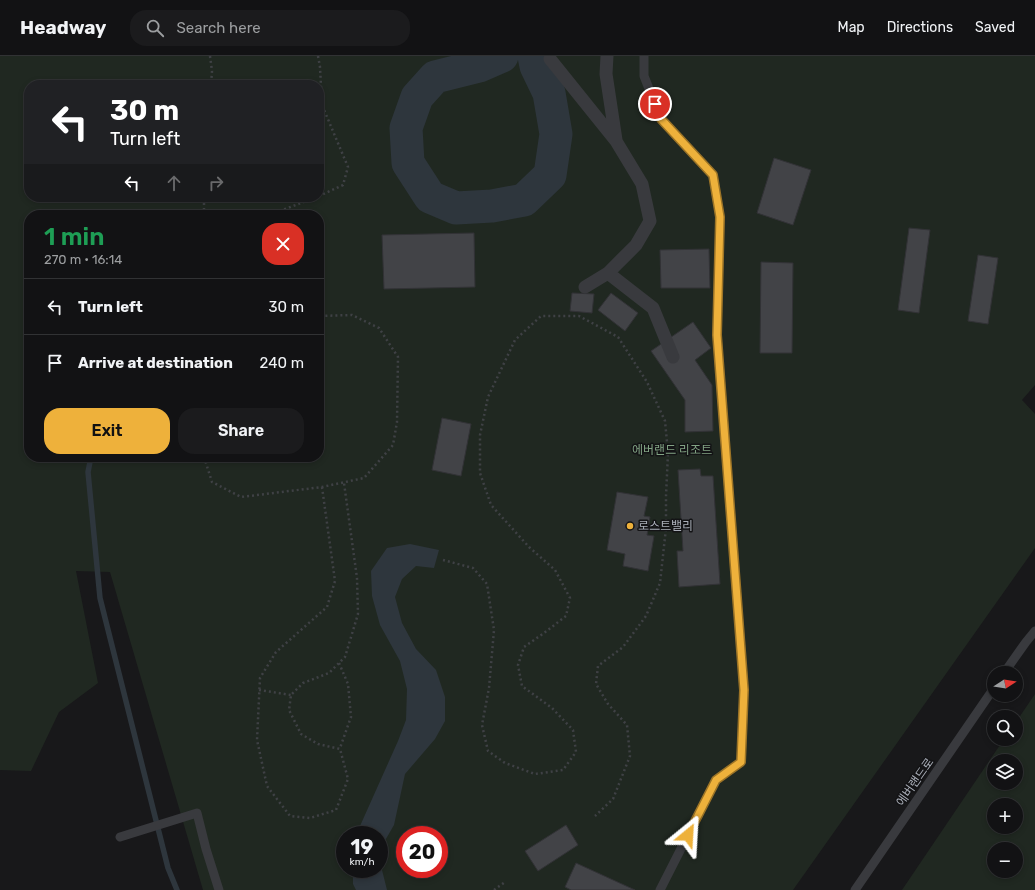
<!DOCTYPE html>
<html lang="en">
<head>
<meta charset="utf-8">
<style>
	body { margin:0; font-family:Rubik,"Noto Sans KR",sans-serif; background:#1b1b1d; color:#f1f3f6; height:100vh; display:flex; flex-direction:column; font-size:15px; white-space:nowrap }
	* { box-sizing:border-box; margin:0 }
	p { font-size:13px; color:#9c9ea0 }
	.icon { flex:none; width:22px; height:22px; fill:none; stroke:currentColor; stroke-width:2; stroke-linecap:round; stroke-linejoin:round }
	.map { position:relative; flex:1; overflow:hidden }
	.drawer { position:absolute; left:24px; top:154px; width:300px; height:252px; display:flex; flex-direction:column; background:#121214; border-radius:16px; box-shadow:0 2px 6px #0003,0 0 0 1px #313234 }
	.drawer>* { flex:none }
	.hud { position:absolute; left:24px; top:24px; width:300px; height:122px; border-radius:16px; box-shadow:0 2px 6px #0003,0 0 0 1px #313234; background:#202124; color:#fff; overflow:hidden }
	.needle { width:26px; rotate:78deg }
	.controls { position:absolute; left:987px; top:610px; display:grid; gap:8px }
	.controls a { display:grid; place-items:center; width:36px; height:36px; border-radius:50%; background:#121214; box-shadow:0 2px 6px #0003,0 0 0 1px #313234; font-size:20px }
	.speed { position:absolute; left:336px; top:770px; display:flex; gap:8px; font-size:20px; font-weight:700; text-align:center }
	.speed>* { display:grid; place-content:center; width:52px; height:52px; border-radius:50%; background:#121214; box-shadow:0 2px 6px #0003,0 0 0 1px #313234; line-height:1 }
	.speed small { font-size:10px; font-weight:400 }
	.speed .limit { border:6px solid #d22; background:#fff; color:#111 }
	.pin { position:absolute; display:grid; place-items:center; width:34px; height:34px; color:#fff; margin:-17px; border:2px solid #fff; border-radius:50%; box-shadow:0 1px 4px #0007 }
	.me { position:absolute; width:44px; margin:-22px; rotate:27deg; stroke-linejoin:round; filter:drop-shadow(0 0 3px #0008) }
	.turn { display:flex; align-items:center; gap:14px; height:84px; padding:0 20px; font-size:18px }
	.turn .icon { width:52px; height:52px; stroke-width:2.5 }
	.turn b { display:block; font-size:28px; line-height:34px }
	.lanes { display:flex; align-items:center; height:38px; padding:0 20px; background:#0003; justify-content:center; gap:20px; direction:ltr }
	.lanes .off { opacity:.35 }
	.round { display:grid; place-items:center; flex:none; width:42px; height:42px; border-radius:16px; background:#1b1b1d }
	.summary { display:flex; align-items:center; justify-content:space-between; height:68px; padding:0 20px }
	h1 { font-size:24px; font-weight:600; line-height:30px; color:#1e9e55 }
	.action { display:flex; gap:8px; margin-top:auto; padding:8px 20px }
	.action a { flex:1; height:46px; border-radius:16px; background:#eeb13b; color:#111; font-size:16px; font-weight:600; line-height:46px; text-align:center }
	.action a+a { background:#1b1b1d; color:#f1f3f6 }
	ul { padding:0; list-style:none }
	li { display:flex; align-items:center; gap:12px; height:56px; padding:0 20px; border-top:1px solid #313234 }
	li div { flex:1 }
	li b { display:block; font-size:15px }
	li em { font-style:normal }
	header { display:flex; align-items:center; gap:24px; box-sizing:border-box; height:56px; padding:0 20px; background:#121214; border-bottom:1px solid #313234 }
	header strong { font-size:19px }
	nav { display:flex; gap:22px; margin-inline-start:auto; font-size:14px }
	.search { width:280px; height:36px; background:#1b1b1d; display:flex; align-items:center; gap:10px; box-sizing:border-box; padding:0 14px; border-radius:16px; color:#9c9ea0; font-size:15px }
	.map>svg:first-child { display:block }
	.green { fill:#202821; fill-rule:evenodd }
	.water { fill:#2e363d }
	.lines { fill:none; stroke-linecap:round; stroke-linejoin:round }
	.stream { stroke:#2e363d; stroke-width:5.5 }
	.river { stroke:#2e363d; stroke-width:33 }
	.building { fill:#424347; stroke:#323236 }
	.path { stroke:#3f4145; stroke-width:2.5; stroke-dasharray:2 3; stroke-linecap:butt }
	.service { stroke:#393a3e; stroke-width:9 }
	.pedestrian { stroke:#393a3e; stroke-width:13 }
	.route-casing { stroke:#9b7326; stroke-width:10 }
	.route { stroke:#eeb13b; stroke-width:7 }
	.poi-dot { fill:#eeb13b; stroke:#131315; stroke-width:1.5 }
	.labels { text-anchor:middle; stroke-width:3; stroke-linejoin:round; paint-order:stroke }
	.park-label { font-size:12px; fill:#82a384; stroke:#131315 }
	.poi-label { font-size:12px; fill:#aaafb9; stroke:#131315; text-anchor:start }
	.street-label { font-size:12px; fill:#aaafb9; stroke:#131315 }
</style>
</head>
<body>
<header>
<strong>Headway</strong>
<div class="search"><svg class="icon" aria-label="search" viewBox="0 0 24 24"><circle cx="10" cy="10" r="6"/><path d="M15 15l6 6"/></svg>Search here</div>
<nav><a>Map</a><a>Directions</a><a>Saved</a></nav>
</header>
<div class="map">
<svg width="1035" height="834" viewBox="0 0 1035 834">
	<rect width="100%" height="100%" fill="#18181a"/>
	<path class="green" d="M0 0H1035V329L1022 344 1035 358V492L793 834H203L110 516 76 515 98 627 59 656 31 715 0 714ZM29 29H319V141H29ZM29 159H319V401H29ZM345 779H379V813H345ZM405 779H439V813H405Z
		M1035 638V834H902L1004 683H1016V666ZM994 705H1016V727H994ZM994 749H1016V771H994ZM994 793H1016V815H994Z"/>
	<path class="water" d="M410 488 439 494 434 512 416 510 402 523 395 541 402 567 416 593 436 614 445 641V665L435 683 405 718 394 769 383 788 381 810 387 834H356L353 828V813H379V779H356L398 685 406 664 407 633 400 605 380 569 372 540 371 515 387 492Z"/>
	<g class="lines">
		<path class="stream" d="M91 401 88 416 100 542 168 812 177 834"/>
		<path class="river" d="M502 0 479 10 435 21 417 41 406 72 408 107 430 141 456 152 492 150 524 144 550 119 556 78 549 37 536 10 534 0"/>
	</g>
	<path class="building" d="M774 102 811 114 793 169 757 157Z
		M909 172 930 174 919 257 898 254Z
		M474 177 475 231 384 233 382 179Z
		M709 193 710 232H661L660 194Z
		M978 199 998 202 988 268 968 265Z
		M761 206 793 207 792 297H760Z
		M572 237 594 238 592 257 570 255Z
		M611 237 638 257 625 275 598 254Z
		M693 266 711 292 695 304 712 329 713 375 685 376V344L651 295Z
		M442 362 471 368 461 420 432 414Z
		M700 413 701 420H713L720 528 679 531 677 495H683L678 414Z
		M617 436 648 441 644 460 650 461 647 479 654 480 648 515 623 510 625 498 607 494Z
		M566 769 578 789 538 815 525 795Z
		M576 807 635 834H571L565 831Z"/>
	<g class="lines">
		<path class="path" d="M210 0 212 15 211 29
			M318 0 320 11 322 49 348 111 343 129 319 140
			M204 159V141
			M276 159 285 153 317 141
			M204 401 212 426 241 441 322 431 364 422 393 389 397 366 398 301 379 272 352 259 319 260
			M322 431 335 525 327 551 276 596 260 622 257 684 267 730 290 760 310 762 336 754 348 723 340 693 318 688 301 678 289 654 291 639 303 627 329 617 345 601 358 558 357 522 344 427
			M443 504 473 512 487 528 494 574 489 632 482 669 488 695 505 707 535 718 563 714 576 696 573 674 552 652 522 630 518 609 524 591 544 577 566 560 570 542 555 514 529 491 491 449 480 417V379L488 341 515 284 541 260H579L618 281 647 326 665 365 668 397 666 440V472L660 527 646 560 623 591 598 610 596 628 608 648 627 669 630 700 613 743 595 760
			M339 607 348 628 351 661 340 692
			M259 634 291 639
			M494 834 505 826"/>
		<path class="service" d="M644 0V20L661 63 713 119 720 161 717 279 744 634 741 706 716 724 660 834
			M1004 617 1026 586 1035 575
			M120 781 197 757 206 793 219 834
			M855 834 994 632"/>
		<path class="pedestrian" d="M607 0 606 18 616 84
			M550 3 616 85 642 128 650 165 636 189 608 217 585 231
			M608 217 653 252 673 301"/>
	</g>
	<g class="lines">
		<g class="route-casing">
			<path id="route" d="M655 48 661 63 713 119 720 161 717 279 744 634 741 706 716 724 688 779"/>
		</g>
		<use href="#route" class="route"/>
	</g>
	<circle class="poi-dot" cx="630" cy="470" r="4"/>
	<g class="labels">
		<g class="park-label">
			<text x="672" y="398">에버랜드 리조트</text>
		</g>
		<g class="poi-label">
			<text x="638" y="474">로스트밸리</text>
		</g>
		<g class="street-label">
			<text transform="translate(915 726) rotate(-55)" y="4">에버랜드로</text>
		</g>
	</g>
</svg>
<div class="controls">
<a><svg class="needle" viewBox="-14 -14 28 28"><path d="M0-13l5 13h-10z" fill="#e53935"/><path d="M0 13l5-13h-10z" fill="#9c9ea0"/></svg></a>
<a><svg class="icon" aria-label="search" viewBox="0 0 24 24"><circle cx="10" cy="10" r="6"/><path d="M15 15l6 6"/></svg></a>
<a><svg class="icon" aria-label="layers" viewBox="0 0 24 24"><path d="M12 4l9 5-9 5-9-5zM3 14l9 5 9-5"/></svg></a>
<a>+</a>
<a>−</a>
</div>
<div class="speed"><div>19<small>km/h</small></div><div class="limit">20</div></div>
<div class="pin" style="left:655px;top:48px;background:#d93025"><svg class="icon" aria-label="arrive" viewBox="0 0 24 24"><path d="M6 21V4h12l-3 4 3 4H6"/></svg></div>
<svg class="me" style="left:688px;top:779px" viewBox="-20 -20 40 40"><path d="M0-17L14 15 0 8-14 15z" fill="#eeb13b" stroke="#fff" stroke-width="4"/></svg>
<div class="hud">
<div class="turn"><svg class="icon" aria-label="left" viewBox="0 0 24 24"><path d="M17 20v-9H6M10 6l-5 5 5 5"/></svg><div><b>30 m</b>Turn left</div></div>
<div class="lanes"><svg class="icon" aria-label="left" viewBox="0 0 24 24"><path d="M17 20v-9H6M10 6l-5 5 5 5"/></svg><svg class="icon off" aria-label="ahead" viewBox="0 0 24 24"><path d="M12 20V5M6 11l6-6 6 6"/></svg><svg class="icon off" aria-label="right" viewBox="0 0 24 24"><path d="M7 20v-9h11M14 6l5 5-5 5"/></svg></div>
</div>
<section class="drawer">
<div class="summary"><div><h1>1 min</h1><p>270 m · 16:14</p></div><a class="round" style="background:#d93025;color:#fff"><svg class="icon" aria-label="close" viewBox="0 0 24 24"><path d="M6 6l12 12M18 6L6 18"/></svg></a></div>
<ul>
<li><svg class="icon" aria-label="left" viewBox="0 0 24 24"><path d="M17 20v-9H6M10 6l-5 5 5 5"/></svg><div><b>Turn left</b></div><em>30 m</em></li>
<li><svg class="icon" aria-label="arrive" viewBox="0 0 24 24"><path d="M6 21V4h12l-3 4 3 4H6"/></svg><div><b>Arrive at destination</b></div><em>240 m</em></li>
</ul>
<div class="action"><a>Exit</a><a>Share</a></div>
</section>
</div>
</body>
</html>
